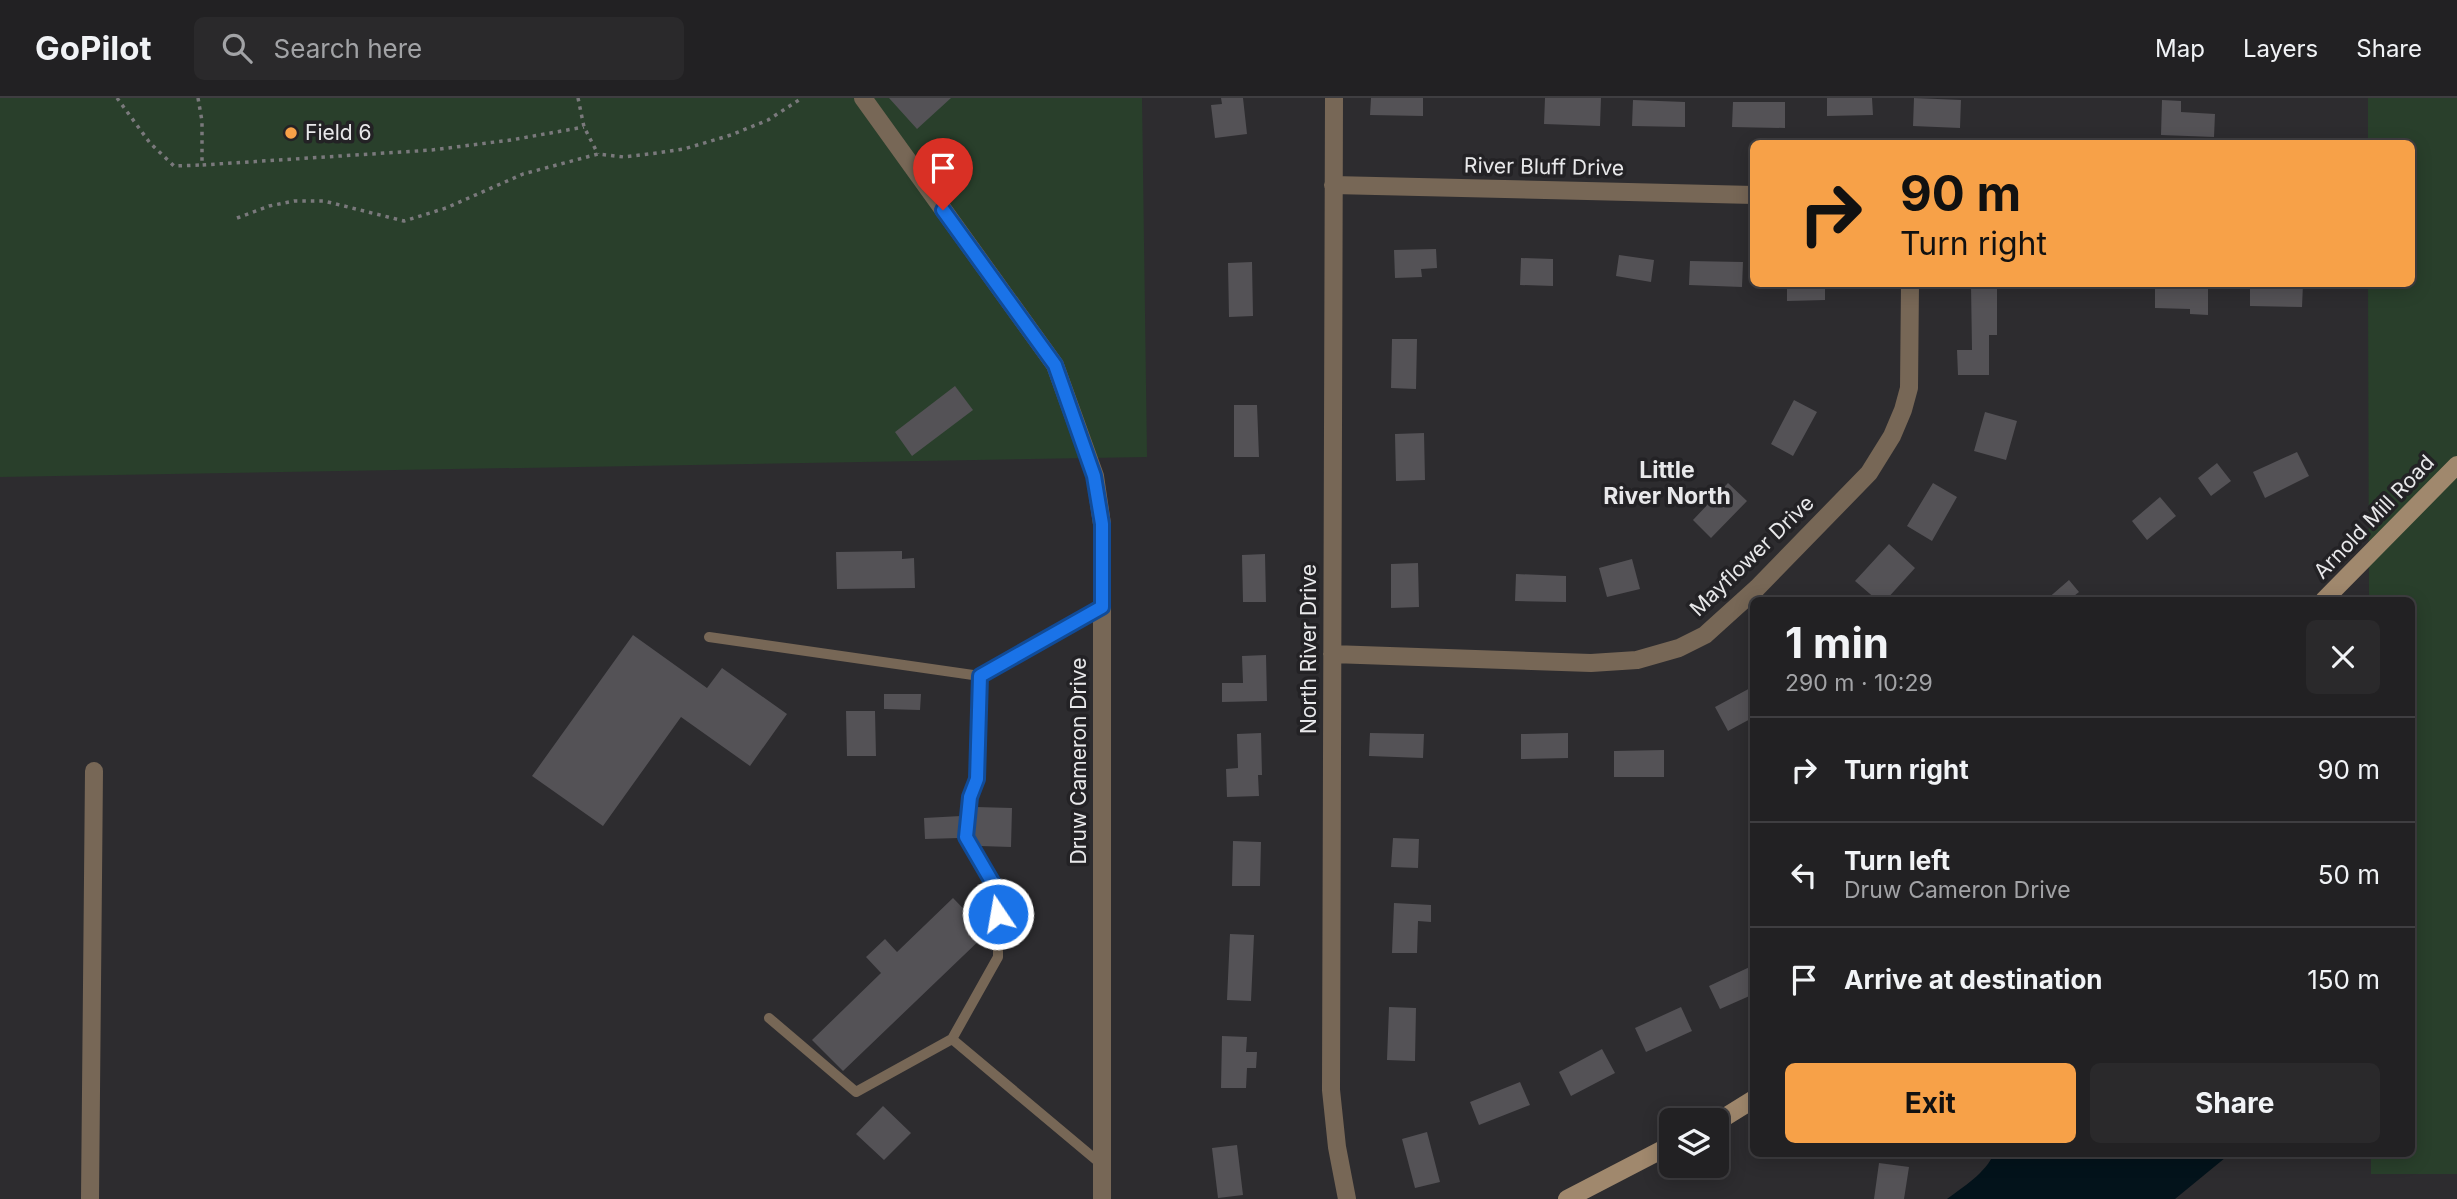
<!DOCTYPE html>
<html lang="en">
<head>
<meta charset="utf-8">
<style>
	body { margin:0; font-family:Inter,sans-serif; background:#2a292b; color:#f1f3f6; height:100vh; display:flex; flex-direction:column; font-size:26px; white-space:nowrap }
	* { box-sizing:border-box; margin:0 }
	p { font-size:23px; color:#a2a3a6 }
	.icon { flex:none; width:38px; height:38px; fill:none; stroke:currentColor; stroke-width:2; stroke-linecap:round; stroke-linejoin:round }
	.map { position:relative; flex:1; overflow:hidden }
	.details { position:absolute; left:1750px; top:499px; width:665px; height:560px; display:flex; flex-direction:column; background:#222123; border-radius:10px; box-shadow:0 4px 18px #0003,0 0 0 2px #3f3e41 }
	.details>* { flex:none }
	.hud { position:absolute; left:1750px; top:42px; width:665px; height:147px; border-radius:10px; box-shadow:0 4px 18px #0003,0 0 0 2px #3f3e41; background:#f7a148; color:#111; overflow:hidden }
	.tools { position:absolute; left:1659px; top:1010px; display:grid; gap:14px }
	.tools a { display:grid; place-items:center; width:70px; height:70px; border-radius:10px; background:#222123; box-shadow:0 4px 18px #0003,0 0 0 2px #3f3e41; font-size:35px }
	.pin { position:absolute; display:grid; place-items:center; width:60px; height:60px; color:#fff; margin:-72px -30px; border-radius:50% 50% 50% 0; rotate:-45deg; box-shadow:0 0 7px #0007 }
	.pin .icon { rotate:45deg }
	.me { position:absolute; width:77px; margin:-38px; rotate:348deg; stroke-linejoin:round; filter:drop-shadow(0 0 5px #0008) }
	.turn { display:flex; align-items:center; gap:24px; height:147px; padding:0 35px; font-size:32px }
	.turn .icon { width:91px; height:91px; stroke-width:2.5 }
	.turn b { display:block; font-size:49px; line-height:60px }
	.round { display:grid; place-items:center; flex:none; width:74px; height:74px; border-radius:10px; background:#2a292b }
	.summary { display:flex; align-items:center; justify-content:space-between; height:119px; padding:0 35px }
	h1 { font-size:42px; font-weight:700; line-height:52px }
	.primary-button { display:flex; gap:14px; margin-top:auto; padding:14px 35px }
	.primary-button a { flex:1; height:80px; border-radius:10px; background:#f7a148; color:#111; font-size:28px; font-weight:700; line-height:80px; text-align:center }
	.primary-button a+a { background:#2a292b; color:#f1f3f6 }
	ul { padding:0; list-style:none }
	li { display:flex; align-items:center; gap:21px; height:105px; padding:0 35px; border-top:2px solid #3f3e41 }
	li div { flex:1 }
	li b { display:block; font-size:26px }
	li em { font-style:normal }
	header { display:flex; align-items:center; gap:42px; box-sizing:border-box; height:98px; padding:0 35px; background:#222123; border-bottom:2px solid #3f3e41 }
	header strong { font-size:33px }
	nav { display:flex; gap:38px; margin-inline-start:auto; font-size:24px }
	.search { width:490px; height:63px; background:#2a292b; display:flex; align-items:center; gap:18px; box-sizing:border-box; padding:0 24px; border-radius:10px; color:#a2a3a6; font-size:26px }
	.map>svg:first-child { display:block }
	.green { fill:#293f2b }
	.water { fill:#03131b }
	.building { fill:#545256 }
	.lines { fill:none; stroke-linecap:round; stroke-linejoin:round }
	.path { stroke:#7a797c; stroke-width:3.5; stroke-dasharray:3.5 5; stroke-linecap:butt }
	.lane { stroke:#776756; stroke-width:10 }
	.street { stroke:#776756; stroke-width:18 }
	.secondary { stroke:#a0886d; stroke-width:18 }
	.route-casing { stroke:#114b97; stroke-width:18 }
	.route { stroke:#1a73e8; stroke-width:12 }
	.poi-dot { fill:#f7a148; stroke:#232225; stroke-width:2.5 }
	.labels { text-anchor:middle; stroke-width:7; stroke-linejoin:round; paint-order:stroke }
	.poi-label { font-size:21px; fill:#e8e8ea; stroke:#232225; text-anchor:start }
	.street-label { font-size:21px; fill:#e8e8ea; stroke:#232225 }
	.neighbourhood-label { font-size:23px; font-weight:bold; fill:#e8e8ea; stroke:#232225 }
</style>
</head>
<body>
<header>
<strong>GoPilot</strong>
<div class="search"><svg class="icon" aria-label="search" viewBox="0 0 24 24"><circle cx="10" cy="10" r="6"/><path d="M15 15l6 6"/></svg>Search here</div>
<nav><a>Map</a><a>Layers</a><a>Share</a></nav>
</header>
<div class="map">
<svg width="2457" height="1101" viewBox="0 0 2457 1101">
	<rect width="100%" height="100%" fill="#2d2c2f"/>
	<path class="green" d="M0 0H1142L1147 359 0 379Z
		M2368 0H2457V1076H2371V1055H2412V502H2369L2368 186H2412V46L2368 45Z"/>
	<path class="water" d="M1994 1055H2231L2175 1101H1947C1963 1089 1986 1075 1994 1055Z"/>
	<path class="building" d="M889 0H951L917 31Z
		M1221 0H1243L1247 36 1215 40 1211 7 1222 6Z
		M1371 0H1423V18L1370 17Z
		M1545 0H1601L1600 28 1544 26Z
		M1827 0H1872L1873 17 1827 18Z
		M1914 0 1961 2 1960 30 1913 28Z
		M1633 2 1685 4V29L1632 28Z
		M2162 2 2181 3V14L2215 16 2214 39 2161 37Z
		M1733 4H1785V30L1732 29Z
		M1436 151 1437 170 1421 171 1422 179 1395 180 1394 152Z
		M1619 157 1654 162 1651 184 1616 178Z
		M1521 160 1553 161V188L1520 187Z
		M1690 163 1743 164 1742 189 1689 187Z
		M1252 164 1253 218 1229 219 1228 165Z
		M1787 186H1825V202L1787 203Z
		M2155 186H2208V217L2190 216V211L2155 210Z
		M2250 186H2303L2302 209 2250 208Z
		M1971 187H1997V237H1989V277H1958L1957 252H1972Z
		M1392 241H1417L1416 291 1391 290Z
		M955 288 973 312 912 358 895 334Z
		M1794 302 1817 314 1793 358 1771 346Z
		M1234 307H1257L1259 359H1234Z
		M1985 314 2017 323 2006 362 1974 353Z
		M1424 335 1425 382 1396 383 1395 336Z
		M2297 354 2309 378 2265 400 2253 374Z
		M2217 365 2231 383 2211 398 2198 380Z
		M1728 385 1747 403 1711 440 1693 422Z
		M1933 385 1957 399 1932 443 1907 428Z
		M2160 399 2176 418 2147 442 2132 423Z
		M1889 446 1915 470 1886 502H1877L1855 483Z
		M902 453V461L914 460 915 490 837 491 836 454Z
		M1265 456 1266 504H1243L1242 457Z
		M1632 461 1640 491 1607 499 1599 470Z
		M1418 465 1419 509 1391 510V466Z
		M1516 476 1566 478V504L1515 503Z
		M2069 482 2079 494 2069 502H2046Z
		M633 537 707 590 722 570 787 616 750 668 681 619 603 728 532 678Z
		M1266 557 1267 603 1222 604V585H1243L1242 558Z
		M1754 588V619L1728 633 1715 609Z
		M884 596H921L920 612 884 611Z
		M846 613H875L876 658H847Z
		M1261 635 1262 677H1258L1259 698 1227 699 1226 671 1238 670 1237 636Z
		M1370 635 1424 636 1423 660 1369 658Z
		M1568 635V660L1521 661V636Z
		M1664 652V679H1614V653Z
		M976 709 1012 710 1011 749 980 748 974 737Z
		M961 718 959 740 925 741 924 720Z
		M1393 740 1419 741 1418 770 1391 769Z
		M1233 743 1261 744 1260 788H1232Z
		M953 800 987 835 843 973 812 942 881 875 866 859 885 841 897 854Z
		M1394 805 1431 807V824L1418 823 1417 855H1392Z
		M1230 836 1254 837 1251 903 1227 902Z
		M1754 867V896L1720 911 1709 888Z
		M1389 909 1416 910 1415 963 1387 962Z
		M1681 909 1692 933 1646 954 1635 930Z
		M1222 938 1247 939 1246 954H1257L1256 970H1247L1246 990H1221Z
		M1602 951 1615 975 1571 998 1559 974Z
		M1520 984 1530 1007 1479 1027 1470 1004Z
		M883 1008 911 1035 884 1062 856 1036Z
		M1427 1034 1440 1084 1415 1090 1402 1041Z
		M1237 1047 1243 1097 1218 1100 1212 1050Z
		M1879 1065 1909 1069 1904 1101H1874Z"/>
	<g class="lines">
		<path class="path" d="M117 0 150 45 174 68 202 67
			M198 0 202 23V67L432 52 511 42 584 29
			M578 0 584 29 598 56
			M237 120 269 108 294 103H324L404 123 446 110 523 76 598 56 624 59 657 55 684 51 731 37 768 22 802 0"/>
		<path class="lane" d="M709 539 980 578
			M769 920 856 994 952 941
			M1101 1066 952 941 998 859V794L966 739 970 699 977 681 980 578 1102 509"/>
		<path class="street" d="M863 0 1055 267 1095 378 1102 426V1101
			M1334 0 1331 992 1337 1049 1347 1101
			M1333 87 1754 97
			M1332 556 1591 565 1637 562 1679 550 1705 537 1757 490 1869 375 1892 338 1903 312 1909 290 1910 186
			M90 1101 94 673"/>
		<path class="secondary" d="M2324 502 2457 367
			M1717 1024 1754 1001
			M1567 1101 1671 1047"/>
	</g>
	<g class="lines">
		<g class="route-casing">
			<path id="route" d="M943 112 1055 267 1094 378 1102 426V509L980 578 977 681 970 699 966 739 998 794V816"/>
		</g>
		<use href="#route" class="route"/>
	</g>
	<circle class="poi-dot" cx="291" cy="35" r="7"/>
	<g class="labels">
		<g class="poi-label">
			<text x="305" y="42">Field 6</text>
		</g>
		<g class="street-label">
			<text transform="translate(1544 69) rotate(1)" y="7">River Bluff Drive</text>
			<text transform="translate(2374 419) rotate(-46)" y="7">Arnold Mill Road</text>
			<text transform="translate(1752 458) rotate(-44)" y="7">Mayflower Drive</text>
			<text transform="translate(1309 551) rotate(-90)" y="7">North River Drive</text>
			<text transform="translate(1079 663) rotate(-90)" y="7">Druw Cameron Drive</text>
		</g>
		<g class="neighbourhood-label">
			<text x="1667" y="380">Little<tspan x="1667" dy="26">River North</tspan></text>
		</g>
	</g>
</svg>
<div class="tools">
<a><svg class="icon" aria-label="layers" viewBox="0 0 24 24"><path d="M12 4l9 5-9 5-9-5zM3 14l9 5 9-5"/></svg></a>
</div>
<div class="pin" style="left:943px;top:112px;background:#d93025"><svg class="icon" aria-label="arrive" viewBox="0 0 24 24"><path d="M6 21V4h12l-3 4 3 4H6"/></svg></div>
<svg class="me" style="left:998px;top:816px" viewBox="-20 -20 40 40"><circle r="17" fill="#1a73e8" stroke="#fff" stroke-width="3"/><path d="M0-11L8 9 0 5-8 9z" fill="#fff"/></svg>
<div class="hud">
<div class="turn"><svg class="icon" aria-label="right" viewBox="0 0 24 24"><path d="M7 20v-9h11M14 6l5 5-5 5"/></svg><div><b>90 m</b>Turn right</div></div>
</div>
<section class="details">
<div class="summary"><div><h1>1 min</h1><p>290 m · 10:29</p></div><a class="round"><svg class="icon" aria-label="close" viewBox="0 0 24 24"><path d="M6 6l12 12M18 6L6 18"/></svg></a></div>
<ul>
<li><svg class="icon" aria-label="right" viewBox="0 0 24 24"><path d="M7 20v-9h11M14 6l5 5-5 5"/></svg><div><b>Turn right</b></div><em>90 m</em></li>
<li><svg class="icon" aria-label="left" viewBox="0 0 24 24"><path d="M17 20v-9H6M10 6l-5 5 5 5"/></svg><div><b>Turn left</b><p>Druw Cameron Drive</p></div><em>50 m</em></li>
<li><svg class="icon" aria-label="arrive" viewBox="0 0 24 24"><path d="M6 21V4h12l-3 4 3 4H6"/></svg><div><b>Arrive at destination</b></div><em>150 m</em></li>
</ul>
<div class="primary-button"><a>Exit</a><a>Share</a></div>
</section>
</div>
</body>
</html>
